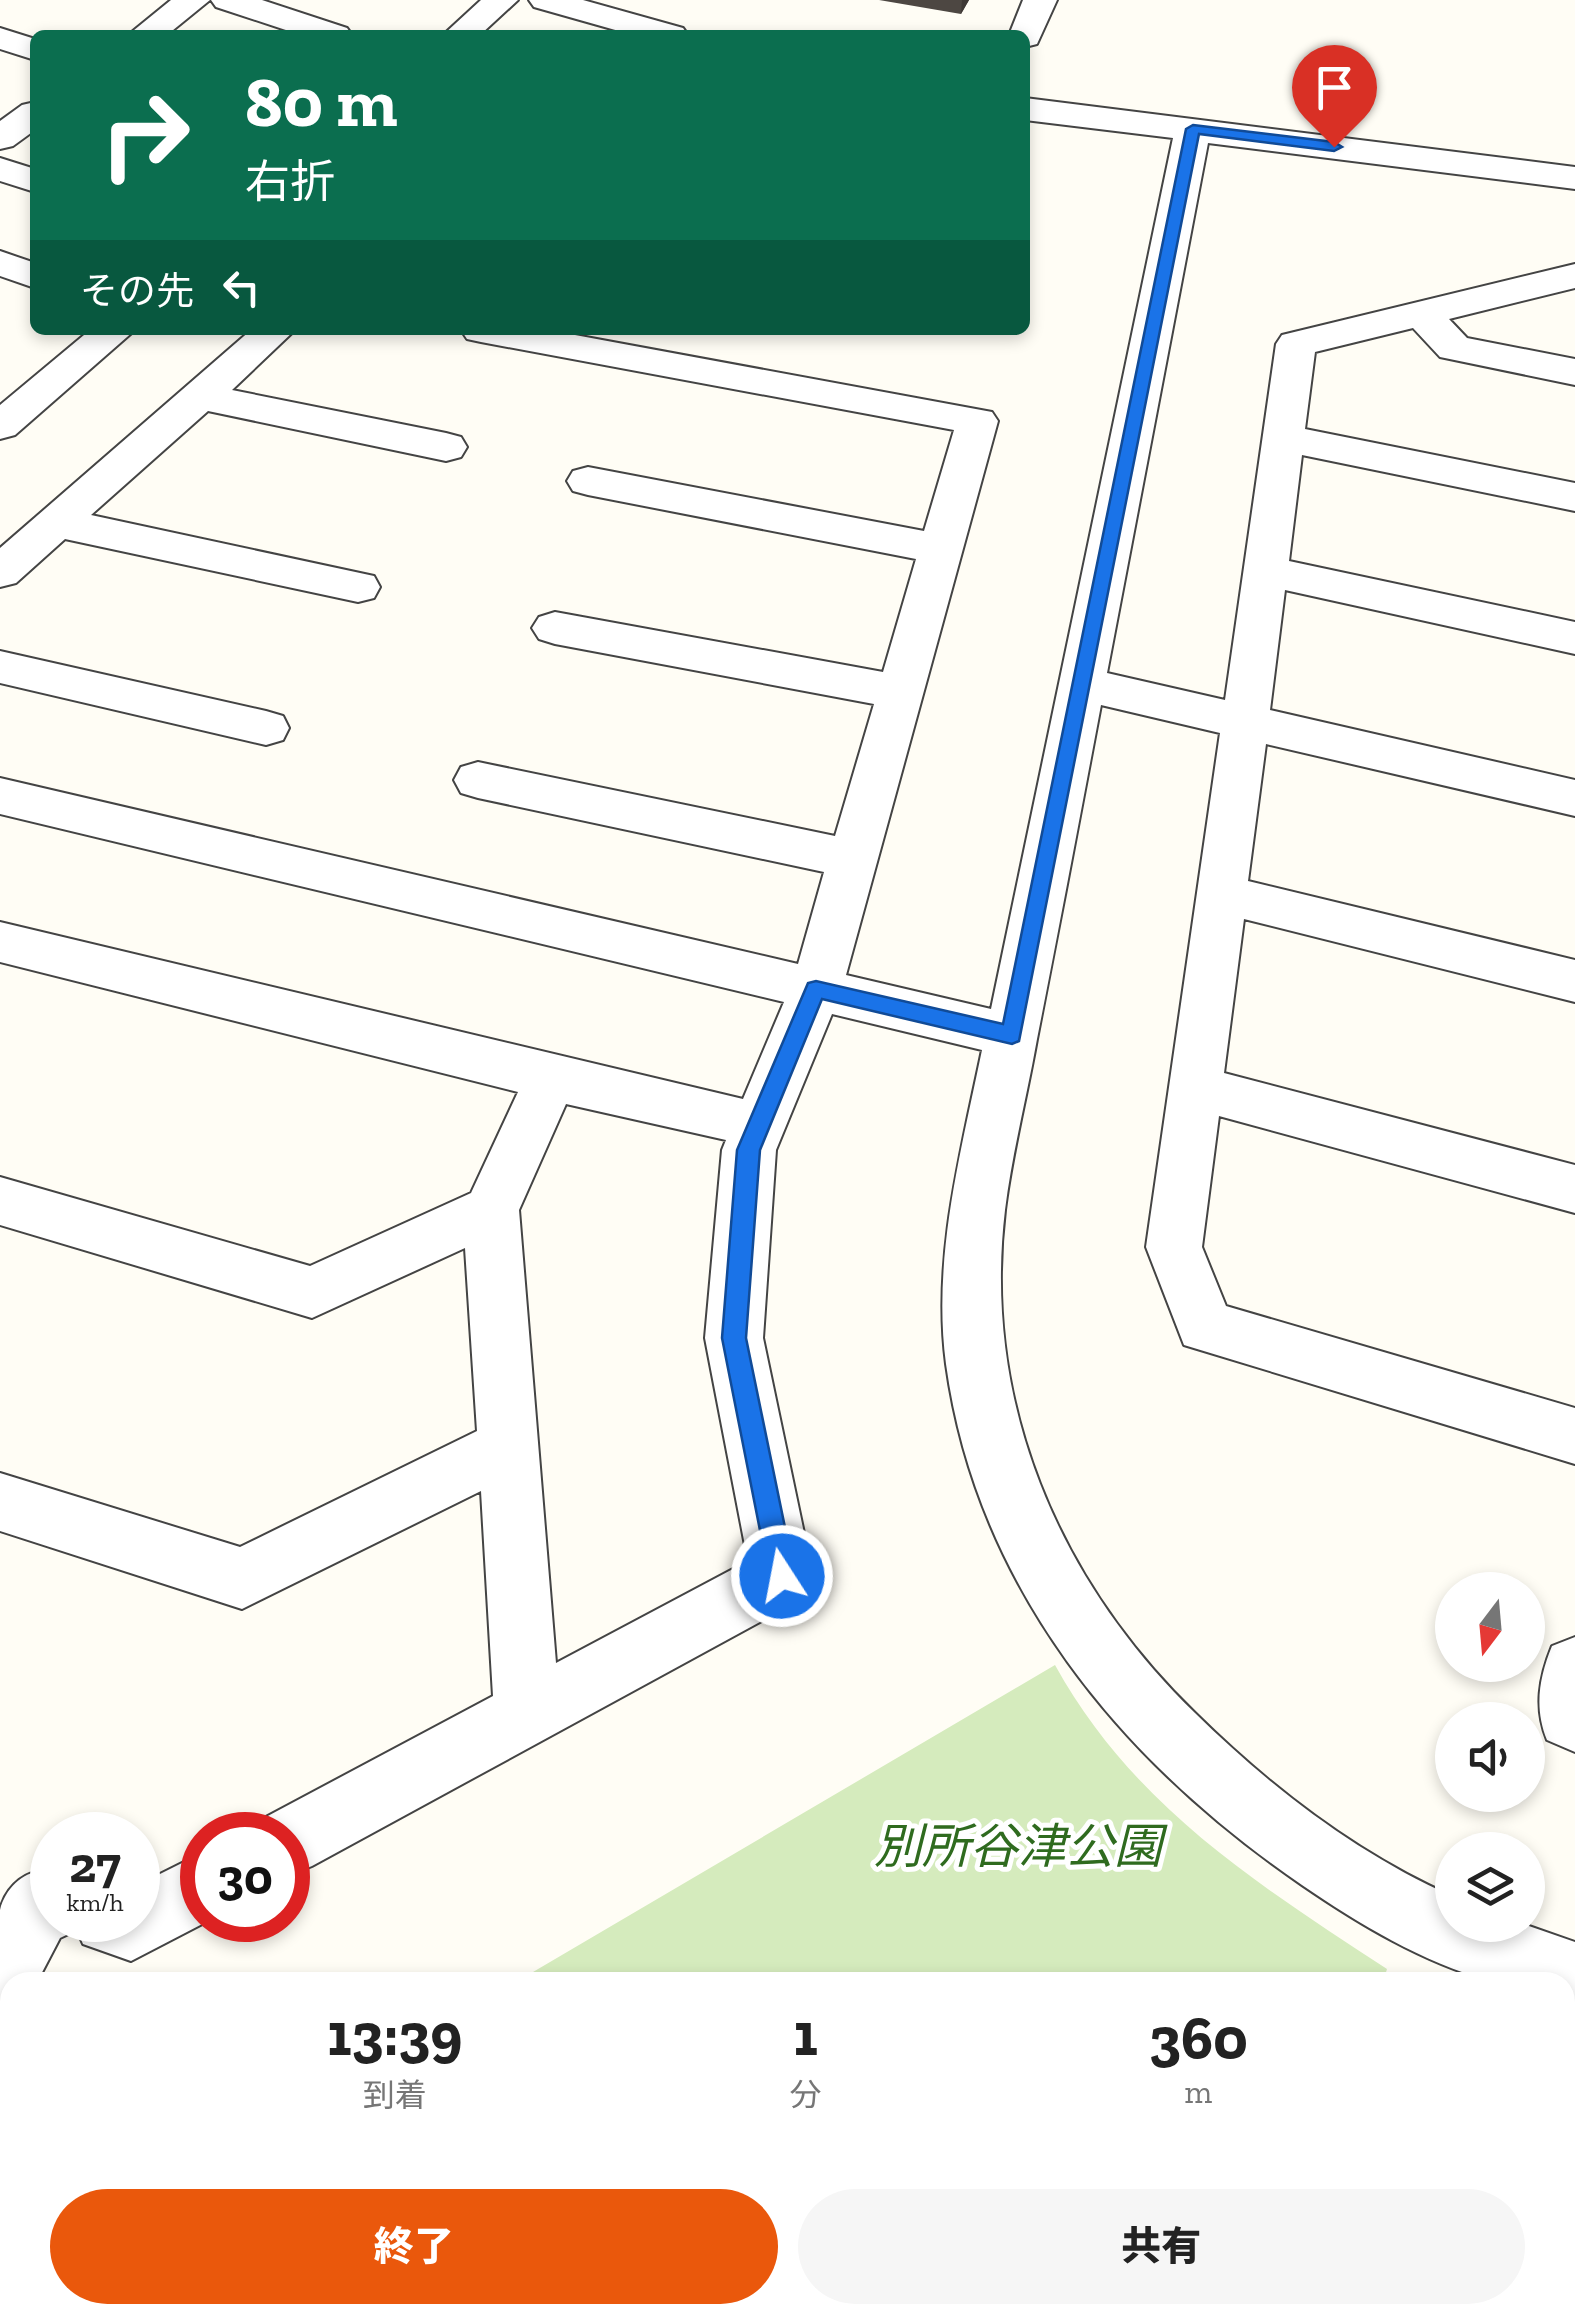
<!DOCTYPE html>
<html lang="ja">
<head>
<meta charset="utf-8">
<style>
	body { margin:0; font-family:"Zilla Slab","Noto Sans JP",serif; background:#f6f6f6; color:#222; height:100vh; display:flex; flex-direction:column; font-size:38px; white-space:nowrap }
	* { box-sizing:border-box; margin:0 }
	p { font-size:32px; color:#767676 }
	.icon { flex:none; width:55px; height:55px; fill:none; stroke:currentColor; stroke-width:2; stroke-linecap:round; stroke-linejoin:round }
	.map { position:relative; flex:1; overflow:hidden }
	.side { position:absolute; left:0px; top:1972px; width:1575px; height:352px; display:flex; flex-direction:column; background:#fff; border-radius:30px 30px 0 0; box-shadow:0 5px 15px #0003 }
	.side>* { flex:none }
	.hud { position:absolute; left:30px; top:30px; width:1000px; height:305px; border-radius:15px; box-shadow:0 5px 15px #0003; background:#0b6e4f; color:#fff; overflow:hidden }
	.needle { width:65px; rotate:196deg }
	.buttons { position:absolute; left:1435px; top:1572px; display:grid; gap:20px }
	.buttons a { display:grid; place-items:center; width:110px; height:110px; border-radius:50%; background:#fff; box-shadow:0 5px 15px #0003; font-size:50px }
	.speed { position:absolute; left:30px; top:1812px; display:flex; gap:20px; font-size:50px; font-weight:700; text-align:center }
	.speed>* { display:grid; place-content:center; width:130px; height:130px; border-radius:50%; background:#fff; box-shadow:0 5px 15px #0003; line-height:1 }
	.speed small { font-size:25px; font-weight:400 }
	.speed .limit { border:15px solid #d22; background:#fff; color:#111 }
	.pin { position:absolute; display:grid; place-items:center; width:85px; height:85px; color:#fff; margin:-102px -42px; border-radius:50% 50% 50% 0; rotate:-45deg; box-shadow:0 0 10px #0007 }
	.pin .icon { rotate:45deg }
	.me { position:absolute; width:110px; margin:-55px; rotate:349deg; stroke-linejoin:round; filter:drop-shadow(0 0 8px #0008) }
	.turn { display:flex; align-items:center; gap:35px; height:210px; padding:0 50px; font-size:45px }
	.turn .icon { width:130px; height:130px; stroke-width:2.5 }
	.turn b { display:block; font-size:70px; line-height:85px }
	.then { display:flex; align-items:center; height:95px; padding:0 50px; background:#0003; gap:20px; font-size:38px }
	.eta { display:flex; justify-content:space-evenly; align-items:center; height:170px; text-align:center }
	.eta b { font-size:60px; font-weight:800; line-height:70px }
	.primary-button { display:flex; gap:20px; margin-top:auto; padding:20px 50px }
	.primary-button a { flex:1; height:115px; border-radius:60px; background:#ea580c; color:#fff; font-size:40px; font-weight:800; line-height:115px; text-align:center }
	.primary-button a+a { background:#f6f6f6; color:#222 }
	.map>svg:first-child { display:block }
	.green { fill:#d5ebbd }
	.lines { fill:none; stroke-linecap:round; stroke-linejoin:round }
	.minor-casing { stroke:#444; stroke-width:4 }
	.minor { fill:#fff; fill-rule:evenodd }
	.wall { fill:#4d4742 }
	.shaded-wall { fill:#3f3936 }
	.route { fill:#1a73e8; stroke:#114b97; stroke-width:2.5 }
	.labels { text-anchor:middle; stroke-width:10; stroke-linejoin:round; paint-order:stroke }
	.near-park-label { font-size:48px; font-style:italic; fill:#2f6b1f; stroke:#fff }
</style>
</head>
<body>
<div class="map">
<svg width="1575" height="2324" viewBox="0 0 1575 2324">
	<rect width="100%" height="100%" fill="#fffdf5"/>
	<path class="green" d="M1055 1665C1133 1806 1256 1883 1387 1969L1383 1982H516Z
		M95 2315H949L945 2324H92Z
		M1049 2315H1291L1288 2324H1056Z"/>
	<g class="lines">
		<g class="minor-casing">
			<path id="minor" d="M171 0H210L167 35H128Z
				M211 0H262L347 28 352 35H301L216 7Z
				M481 0H518L480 35H443Z
				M529 0H583L683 28 688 35H633L534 7Z
				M1023 0H1057L1037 44 1025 47V35H1009Z
				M0 28 35 39V60L0 49Z
				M1025 98 1575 167V189L1208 143 1107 673 1225 700 1276 344 1282 335 1575 264V288L1449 319 1467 338 1575 359V385L1440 357 1413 328 1315 352 1305 429 1575 483V511L1302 455 1289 561 1575 622V654L1285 590 1270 710 1575 780V816L1266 744 1248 881 1575 960V1002L1244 919 1224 1073 1575 1165V1213L1219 1116 1202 1247 1226 1306 1575 1408V1464L1184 1345 1146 1247 1220 733 1101 705C1080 816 1059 928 1037 1039 1027 1096 1012 1153 1005 1210 982 1402 1058 1580 1195 1713 1269 1786 1357 1854 1452 1896V1925H1526L1575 1942V2012L1565 2009V1982C1542 1982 1512 1987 1490 1981 1422 1962 1359 1924 1302 1885 1121 1761 977 1588 946 1364 932 1258 961 1152 982 1050L832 1014 776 1150 763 1338 813 1576 804 1598 312 1866 288 1876V1835H257L264 1818 493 1696 481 1491 242 1609 0 1531V1473L240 1547 477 1431 465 1248 312 1318 0 1225V1177L310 1266 471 1193 518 1092 0 962V922L743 1099 784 1002 0 814V778L798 964 824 872 478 798 461 793 454 780 461 767 478 762 835 836 874 704 555 644 539 639 532 628 539 617 555 612 883 672 916 559 588 495 573 491 567 481 573 471 588 467 924 531 954 430 481 342 467 339 461 330H548L992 412 998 421 846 975 991 1009 1173 138 1025 120ZM566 1104 726 1140 722 1150 705 1338 748 1561 556 1663 519 1210Z
				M35 102V130L13 146 0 149V121L22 105Z
				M0 158 35 169V192L0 181Z
				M0 251 35 263V288L0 276Z
				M90 330H135L15 435 0 439V405Z
				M251 330H295L232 390 446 433 461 437 467 447 461 457 446 461 208 411 91 515 374 576 380 587 374 598 358 602 65 539 16 583 0 587V548Z
				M0 651 266 711 283 716 289 728 283 740 266 745 0 683Z
				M1575 1637V1752L1547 1740C1534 1708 1539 1678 1552 1646Z
				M202 1853V1920H210L131 1961 83 1944 77 1930 60 1938 37 1982H10V2011L0 2015C0 1989 0 1933 0 1910 6 1886 28 1866 52 1873V1920H138V1885Z
				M1565 2237 1575 2240V2316L1565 2313Z
				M1450 2315H1526L1524 2324H1448Z"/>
		</g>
		<use href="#minor" class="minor"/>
	</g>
	<path class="wall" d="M879 0H969L961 14Z"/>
	<path class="shaded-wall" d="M962 0H969L961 14Z"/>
	<path class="route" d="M1193 125 1334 142 1342 147 1334 151 1199 134 1019 1041 1012 1044 822 999 760 1150 746 1338 795 1576 791 1585 782 1589 773 1585 769 1576 722 1338 737 1150 808 983 816 981 1003 1024 1186 129Z"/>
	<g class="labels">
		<g class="near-park-label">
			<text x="1018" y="1863">別所谷津公園</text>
		</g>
	</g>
</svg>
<div class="buttons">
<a><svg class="needle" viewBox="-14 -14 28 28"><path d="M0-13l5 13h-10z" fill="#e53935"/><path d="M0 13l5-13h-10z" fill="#767676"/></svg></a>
<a><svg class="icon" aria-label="sound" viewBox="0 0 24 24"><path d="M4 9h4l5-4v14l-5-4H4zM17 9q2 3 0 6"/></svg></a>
<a><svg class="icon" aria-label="layers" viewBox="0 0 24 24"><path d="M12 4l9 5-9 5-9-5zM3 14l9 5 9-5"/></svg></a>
</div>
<div class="speed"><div>27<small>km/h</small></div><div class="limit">30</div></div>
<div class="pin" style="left:1334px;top:147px;background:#d93025"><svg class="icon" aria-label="arrive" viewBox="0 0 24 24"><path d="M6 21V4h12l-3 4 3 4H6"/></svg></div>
<svg class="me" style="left:782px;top:1576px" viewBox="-20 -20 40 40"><circle r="17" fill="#1a73e8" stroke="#fff" stroke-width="3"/><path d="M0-11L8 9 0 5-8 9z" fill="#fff"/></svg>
<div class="hud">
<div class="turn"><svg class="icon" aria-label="right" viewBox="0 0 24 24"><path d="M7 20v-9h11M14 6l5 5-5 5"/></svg><div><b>80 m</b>右折</div></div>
<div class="then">その先<svg class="icon" aria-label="left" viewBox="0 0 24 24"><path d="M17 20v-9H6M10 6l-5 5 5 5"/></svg></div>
</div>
<section class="side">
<div class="eta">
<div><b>13:39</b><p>到着</p></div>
<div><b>1</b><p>分</p></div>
<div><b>360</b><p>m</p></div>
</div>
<div class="primary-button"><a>終了</a><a>共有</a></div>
</section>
</div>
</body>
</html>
